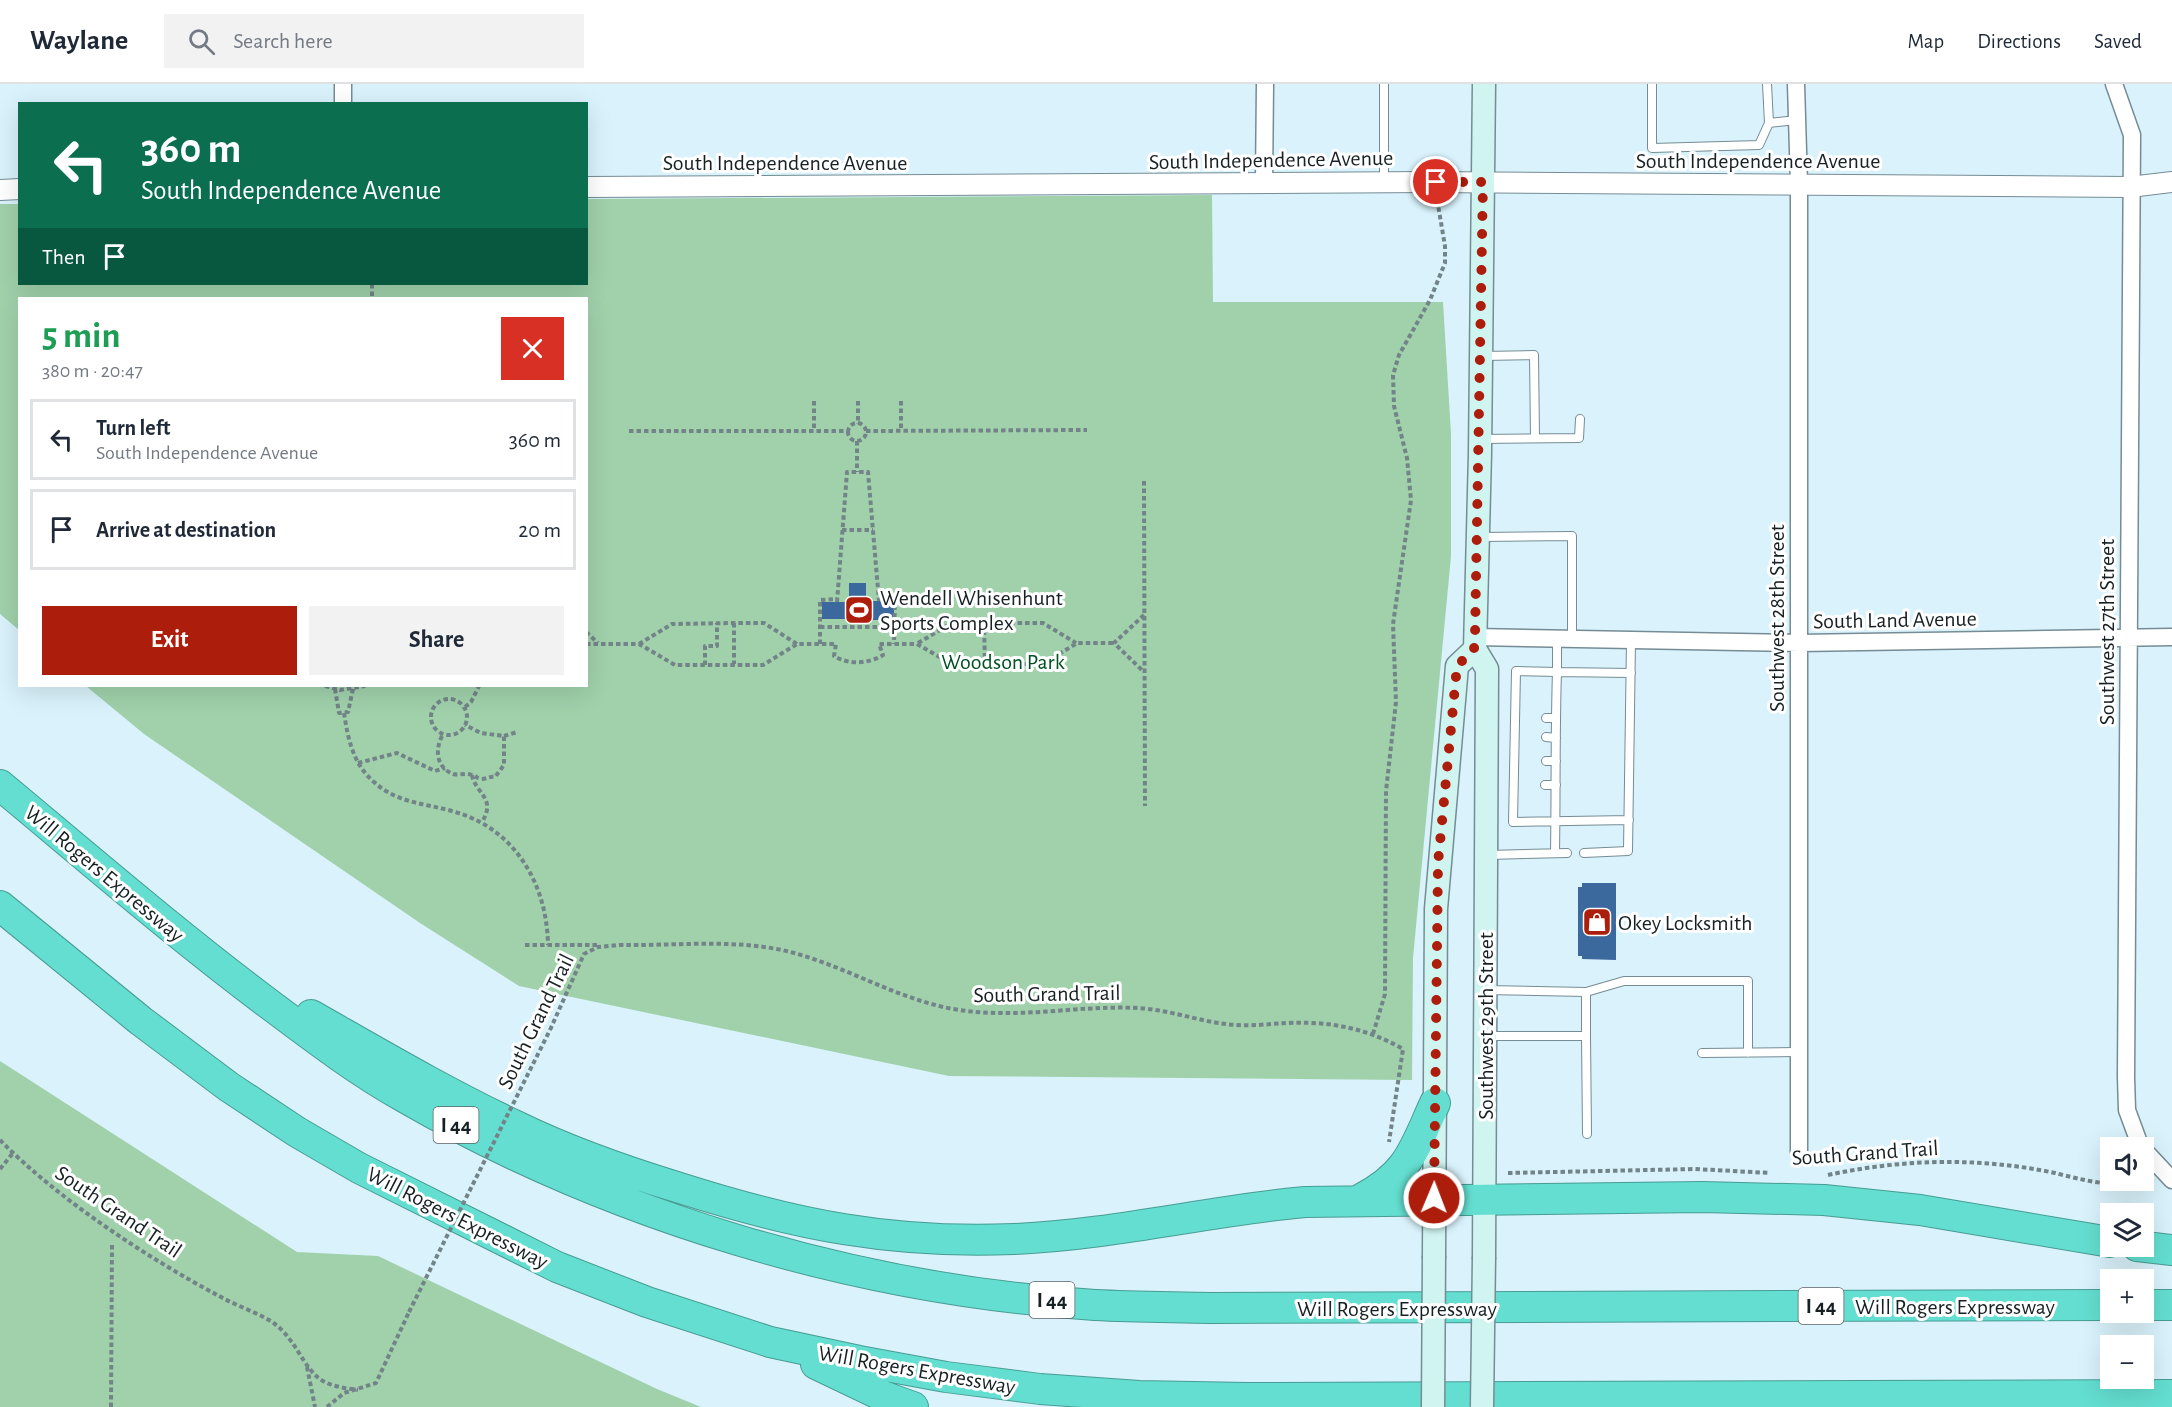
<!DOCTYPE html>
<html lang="en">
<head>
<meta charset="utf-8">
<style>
	body { margin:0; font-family:"Alegreya Sans",sans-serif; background:#f2f2f3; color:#1f2937; height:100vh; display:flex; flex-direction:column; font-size:22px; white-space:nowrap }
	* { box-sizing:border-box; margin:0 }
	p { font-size:20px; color:#747a83 }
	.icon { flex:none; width:33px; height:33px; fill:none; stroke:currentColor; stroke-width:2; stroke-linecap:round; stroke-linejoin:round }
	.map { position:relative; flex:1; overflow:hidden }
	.sheet { position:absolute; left:18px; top:213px; width:570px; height:390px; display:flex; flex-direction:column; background:#fff; border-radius:0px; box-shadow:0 6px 24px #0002 }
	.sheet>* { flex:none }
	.guide { position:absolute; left:18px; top:18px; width:570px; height:183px; border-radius:0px; box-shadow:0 6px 24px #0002; background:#0b6e4f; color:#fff; overflow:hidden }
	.tools { position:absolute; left:2100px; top:1053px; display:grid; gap:12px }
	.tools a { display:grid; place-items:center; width:54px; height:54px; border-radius:0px; background:#fff; box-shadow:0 6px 24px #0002; font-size:30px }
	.pin { position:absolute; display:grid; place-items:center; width:51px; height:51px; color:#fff; margin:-26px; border:3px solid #fff; border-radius:50%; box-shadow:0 2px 6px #0007 }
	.me { position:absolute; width:66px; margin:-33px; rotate:1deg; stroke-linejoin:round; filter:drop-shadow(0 0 4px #0008) }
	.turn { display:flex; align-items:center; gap:21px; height:126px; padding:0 24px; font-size:27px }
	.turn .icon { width:78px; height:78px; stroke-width:2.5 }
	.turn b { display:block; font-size:42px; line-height:51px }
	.then { display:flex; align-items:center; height:57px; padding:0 24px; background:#0003; gap:12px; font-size:22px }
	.round { display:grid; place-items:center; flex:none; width:63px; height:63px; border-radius:0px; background:#f2f2f3 }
	.head { display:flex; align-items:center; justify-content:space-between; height:102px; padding:0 24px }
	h1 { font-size:36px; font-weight:700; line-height:45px; color:#1e9e55 }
	.cta { display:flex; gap:12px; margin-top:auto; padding:12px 24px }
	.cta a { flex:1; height:69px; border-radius:0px; background:#ad1d0c; color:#fff; font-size:24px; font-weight:700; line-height:69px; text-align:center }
	.cta a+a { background:#f2f2f3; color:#1f2937 }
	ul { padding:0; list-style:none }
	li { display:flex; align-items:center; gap:18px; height:81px; margin:0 12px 9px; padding:0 12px; border:3px solid #e0e1e3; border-radius:0px }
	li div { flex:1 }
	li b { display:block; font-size:22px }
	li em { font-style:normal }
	header { display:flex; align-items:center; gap:36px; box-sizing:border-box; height:84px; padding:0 30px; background:#fff; border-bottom:2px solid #e0e1e3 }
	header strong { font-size:28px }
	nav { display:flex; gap:33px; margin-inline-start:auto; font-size:21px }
	.search { width:420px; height:54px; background:#f2f2f3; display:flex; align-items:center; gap:15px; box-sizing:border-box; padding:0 21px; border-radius:0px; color:#747a83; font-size:22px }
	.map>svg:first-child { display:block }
	.green { fill:#a0d1ab }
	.building { fill:#3b689d }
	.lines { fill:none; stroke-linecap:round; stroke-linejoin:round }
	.service-casing { stroke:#758c94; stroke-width:10 }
	.minor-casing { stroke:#758c94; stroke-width:19 }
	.tertiary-casing { stroke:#758c94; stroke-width:22 }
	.secondary-casing { stroke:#758c94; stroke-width:25 }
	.motorway-casing { stroke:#489c93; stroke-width:32 }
	.path { stroke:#738489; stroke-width:4; stroke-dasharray:4.5 3; stroke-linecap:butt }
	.service { stroke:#fff; stroke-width:8 }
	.minor { stroke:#fff; stroke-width:16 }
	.tertiary { stroke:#fff; stroke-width:20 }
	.secondary { stroke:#d0f5f1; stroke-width:22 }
	.motorway { stroke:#63ded0; stroke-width:30 }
	.secondary-bridge-casing { stroke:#758c94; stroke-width:25; stroke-linecap:butt }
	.path-bridge { stroke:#738489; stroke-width:4; stroke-dasharray:4.5 3; stroke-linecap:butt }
	.secondary-bridge { stroke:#d0f5f1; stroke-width:22 }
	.route { stroke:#ad1d0c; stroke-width:10; stroke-dasharray:0 18 }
	.labels { text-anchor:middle; stroke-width:6; stroke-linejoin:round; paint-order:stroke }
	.shield { fill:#fff; stroke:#5d6365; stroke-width:1.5 }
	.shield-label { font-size:21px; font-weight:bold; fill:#172023 }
	.street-label { font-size:22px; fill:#172023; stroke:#fff }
	.poi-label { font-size:22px; fill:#172023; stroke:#fff; text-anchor:start }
	.park-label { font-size:22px; fill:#005124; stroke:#fff }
</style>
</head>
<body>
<header>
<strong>Waylane</strong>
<div class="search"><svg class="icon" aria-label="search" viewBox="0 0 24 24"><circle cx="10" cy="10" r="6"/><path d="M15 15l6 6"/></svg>Search here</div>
<nav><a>Map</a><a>Directions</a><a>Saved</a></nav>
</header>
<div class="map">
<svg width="2172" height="1323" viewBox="0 0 2172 1323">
	<rect width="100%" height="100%" fill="#d9f2fb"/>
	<path class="green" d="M1212 111 1213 218H1443L1451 350V472L1413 874 1412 996 949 992 519 902 420 839 144 650 86 602H586V214H20L19 546 0 530V120H19L20 200H586L587 115Z
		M0 977 297 1168 378 1172 657 1305 701 1323H0Z"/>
	<path class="building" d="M849 499H866V517H894V536H867V539H848V535H822V518H849Z
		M1582 799H1616V876L1582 875V872H1578V803H1582Z"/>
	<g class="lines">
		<g class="service-casing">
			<path id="service" d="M1652 0V64L1759 61 1769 39 1797 36
				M1767 0 1769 39
				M1384 98V0
				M1482 272 1534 271 1535 354
				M1481 355 1579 354 1580 335
				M1480 453 1572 452V555
				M1557 555V588L1631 589
				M1546 634H1556
				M1546 653 1556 654
				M1546 677H1556
				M1545 701H1556
				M1555 769C1556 709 1555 649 1557 588L1516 587 1513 738 1629 736
				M1584 769 1628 767 1631 557
				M1487 771 1567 769
				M1486 906 1586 908V952
				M1586 908 1624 897H1748V969
				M1485 952H1586L1587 1050
				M1702 969 1798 968"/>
		</g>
		<g class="minor-casing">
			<path id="minor" d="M343 0V20
				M1796 0 1799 100V1068
				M2114 0 2132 51 2126 993 2127 1026 2141 1064
				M1264 100 1265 0
				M1475 553 1799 559 2172 553
				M2144 1066 2172 1096"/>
		</g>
		<g class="tertiary-casing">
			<path id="tertiary" d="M586 103 1429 98 2130 103 2172 98
				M0 106 20 105"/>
		</g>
		<g class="secondary-casing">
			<path id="secondary" d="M1434 1172 1436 825 1457 582 1475 565
				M1484 1173 1487 585 1475 565 1480 369 1484 0"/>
		</g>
		<g class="motorway-casing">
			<path id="motorway" d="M0 701C89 775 177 851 269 920 313 953 356 986 404 1013 610 1132 857 1206 1095 1221 1134 1223 1173 1223 1211 1224L2110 1221
				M0 822 141 937 229 1003 297 1048 359 1084 557 1183 647 1218 770 1258 859 1277 946 1293 1040 1305 1139 1312 1247 1314 2172 1311
				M311 931C378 969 444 1008 514 1041 567 1067 624 1087 680 1104 796 1141 892 1160 1014 1155 1112 1151 1208 1127 1305 1118L1702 1113 1824 1116 1920 1126 2110 1158
				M1361 1115C1409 1090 1414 1065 1435 1019
				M2137 1162 2172 1166
				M2144 1221H2172
				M816 1280 885 1313 913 1323"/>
		</g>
		<path class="path" d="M372 200V214
			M814 317V347
			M858 317V340
			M901 317V346
			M848 348a9 9 0 1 1 18 0a9 9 0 1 1-18 0Z
			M629 347H849
			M866 347 1087 346
			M857 357V388
			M1144 397 1145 722
			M842 446H873
			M879 515H895L894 560
			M837 518 847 388H868L879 517
			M1144 531 1114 559 1144 588
			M734 539V580
			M984 539 985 580
			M820 543H895
			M586 548 598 559
			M918 559 952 539H1043L1076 559
			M586 560H639L675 581H763L797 560H836L834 572C848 581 869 580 883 571L879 560H917L952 580H1043L1077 559H1114
			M639 560 672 540 734 539H764L797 560
			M820 560V516L837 515
			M705 581V562H717V539
			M325 602 340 606 365 602
			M335 605 339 629 348 628 353 605
			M431 633a18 18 0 1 1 36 0a18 18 0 1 1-36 0Z
			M465 623 471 618 479 602
			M344 629C348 655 353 680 374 698 398 720 426 719 455 728 515 745 547 800 548 861
			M442 652C435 666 436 683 453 690 459 692 466 688 472 691 478 692 475 694 481 695 487 695 490 692 495 693L504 681V652L481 649 465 641
			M504 652 517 648
			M358 679 397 669 435 687 445 684
			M472 691C475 709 497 714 482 738
			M525 861H600
			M550 946 584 870 598 863 619 861C672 862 729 855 782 866 841 879 893 914 953 925 1017 936 1076 921 1138 924 1172 926 1203 939 1236 941 1253 942 1270 940 1286 939 1330 937 1366 944 1403 965L1389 1058
			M1373 950 1385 910 1386 707 1396 618 1393 540 1411 416 1407 374 1394 322 1393 291 1399 271 1430 216 1445 179V162L1438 121
			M0 1056C58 1115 146 1173 219 1212 235 1221 253 1227 269 1236 297 1253 302 1285 323 1297 333 1303 346 1304 358 1306
			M0 1085 13 1069
			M1508 1089 1695 1085 1770 1089
			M1828 1091C1902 1075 1980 1073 2055 1089 2080 1095 2125 1108 2149 1094
			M307 1283 315 1323
			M111 1323 112 1160
			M327 1323 344 1309 376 1299 409 1228"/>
		<use href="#service" class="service"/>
		<use href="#minor" class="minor"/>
		<use href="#tertiary" class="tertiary"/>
		<use href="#secondary" class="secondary"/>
		<use href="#motorway" class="motorway"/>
		<g class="secondary-bridge-casing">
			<path id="secondary-bridge" d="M1433 1323 1434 1172
				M1482 1323 1484 1173"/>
		</g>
		<path class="path-bridge" d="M409 1228 550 946"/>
		<use href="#secondary-bridge" class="secondary-bridge"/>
	</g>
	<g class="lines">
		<path class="route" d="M1434 1114 1438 779 1457 582 1474 565 1475 553 1483 98H1436"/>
	</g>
	<defs>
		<g id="stadium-square" transform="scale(1.5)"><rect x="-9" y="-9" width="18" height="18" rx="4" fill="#ad1d0c" stroke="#fff"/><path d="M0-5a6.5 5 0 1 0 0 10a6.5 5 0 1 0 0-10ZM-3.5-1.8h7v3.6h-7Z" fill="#fff"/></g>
		<g id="shop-square" transform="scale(1.5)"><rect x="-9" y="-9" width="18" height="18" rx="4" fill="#ad1d0c" stroke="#fff"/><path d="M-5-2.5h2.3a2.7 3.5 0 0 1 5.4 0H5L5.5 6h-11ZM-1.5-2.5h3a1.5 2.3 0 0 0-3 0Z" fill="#fff"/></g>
	</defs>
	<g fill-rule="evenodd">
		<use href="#stadium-square" x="859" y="526"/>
		<use href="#shop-square" x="1597" y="838"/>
	</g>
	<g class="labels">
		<g class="shield">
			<rect x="433.5" y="1023" width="45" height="36" rx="4.5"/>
			<rect x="1029.5" y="1198" width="45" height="36" rx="4.5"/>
			<rect x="1798.5" y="1204" width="45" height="36" rx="4.5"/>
		</g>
		<g class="shield-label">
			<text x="456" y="1048">I 44</text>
			<text x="1052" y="1223">I 44</text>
			<text x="1821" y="1229">I 44</text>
		</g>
		<g class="street-label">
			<text transform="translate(1271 75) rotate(-1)" y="8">South Independence Avenue</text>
			<text x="1758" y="84">South Independence Avenue</text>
			<text x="785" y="86">South Independence Avenue</text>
			<text transform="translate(1776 534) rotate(-90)" y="8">Southwest 28th Street</text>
			<text transform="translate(1895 535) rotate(-1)" y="8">South Land Avenue</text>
			<text transform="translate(2106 548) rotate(-90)" y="8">Southwest 27th Street</text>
			<text transform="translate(105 789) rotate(40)" y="8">Will Rogers Expressway</text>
			<text transform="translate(1047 909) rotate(-1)" y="8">South Grand Trail</text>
			<text transform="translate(535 937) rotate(-64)" y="8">South Grand Trail</text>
			<text transform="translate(1485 942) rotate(-90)" y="8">Southwest 29th Street</text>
			<text transform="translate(1865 1068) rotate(-4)" y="8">South Grand Trail</text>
			<text transform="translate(119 1127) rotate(34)" y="8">South Grand Trail</text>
			<text transform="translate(458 1133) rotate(27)" y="8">Will Rogers Expressway</text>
			<text x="1955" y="1230">Will Rogers Expressway</text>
			<text x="1397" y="1232">Will Rogers Expressway</text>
			<text transform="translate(917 1285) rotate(10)" y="8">Will Rogers Expressway</text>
		</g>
		<g class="poi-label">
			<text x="880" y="521">Wendell Whisenhunt<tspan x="880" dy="25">Sports Complex</tspan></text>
			<text x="1618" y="846">Okey Locksmith</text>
		</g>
		<g class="park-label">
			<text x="1003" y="585">Woodson Park</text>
		</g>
	</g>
</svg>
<div class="tools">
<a><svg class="icon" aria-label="sound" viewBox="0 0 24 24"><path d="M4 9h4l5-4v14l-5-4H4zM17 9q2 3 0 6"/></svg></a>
<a><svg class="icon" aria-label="layers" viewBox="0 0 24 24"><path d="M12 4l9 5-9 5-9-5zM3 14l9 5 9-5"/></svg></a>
<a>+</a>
<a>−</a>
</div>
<div class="pin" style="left:1436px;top:98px;background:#d93025"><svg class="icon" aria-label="arrive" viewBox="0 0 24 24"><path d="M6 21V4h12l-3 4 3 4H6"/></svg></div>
<svg class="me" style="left:1434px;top:1114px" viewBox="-20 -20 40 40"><circle r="17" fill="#ad1d0c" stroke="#fff" stroke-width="3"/><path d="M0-11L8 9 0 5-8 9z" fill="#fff"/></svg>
<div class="guide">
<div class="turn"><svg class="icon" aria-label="left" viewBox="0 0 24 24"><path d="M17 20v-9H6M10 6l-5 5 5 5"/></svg><div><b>360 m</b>South Independence Avenue</div></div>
<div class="then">Then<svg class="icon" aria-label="arrive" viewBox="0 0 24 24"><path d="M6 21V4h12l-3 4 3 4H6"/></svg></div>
</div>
<section class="sheet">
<div class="head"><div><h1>5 min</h1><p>380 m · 20:47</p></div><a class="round" style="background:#d93025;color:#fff"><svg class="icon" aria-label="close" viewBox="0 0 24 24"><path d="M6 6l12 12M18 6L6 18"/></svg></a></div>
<ul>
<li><svg class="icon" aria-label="left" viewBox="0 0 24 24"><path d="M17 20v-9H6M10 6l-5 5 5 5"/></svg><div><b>Turn left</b><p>South Independence Avenue</p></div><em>360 m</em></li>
<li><svg class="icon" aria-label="arrive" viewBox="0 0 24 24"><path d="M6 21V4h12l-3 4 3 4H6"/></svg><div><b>Arrive at destination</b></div><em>20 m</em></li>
</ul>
<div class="cta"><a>Exit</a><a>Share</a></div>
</section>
</div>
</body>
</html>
